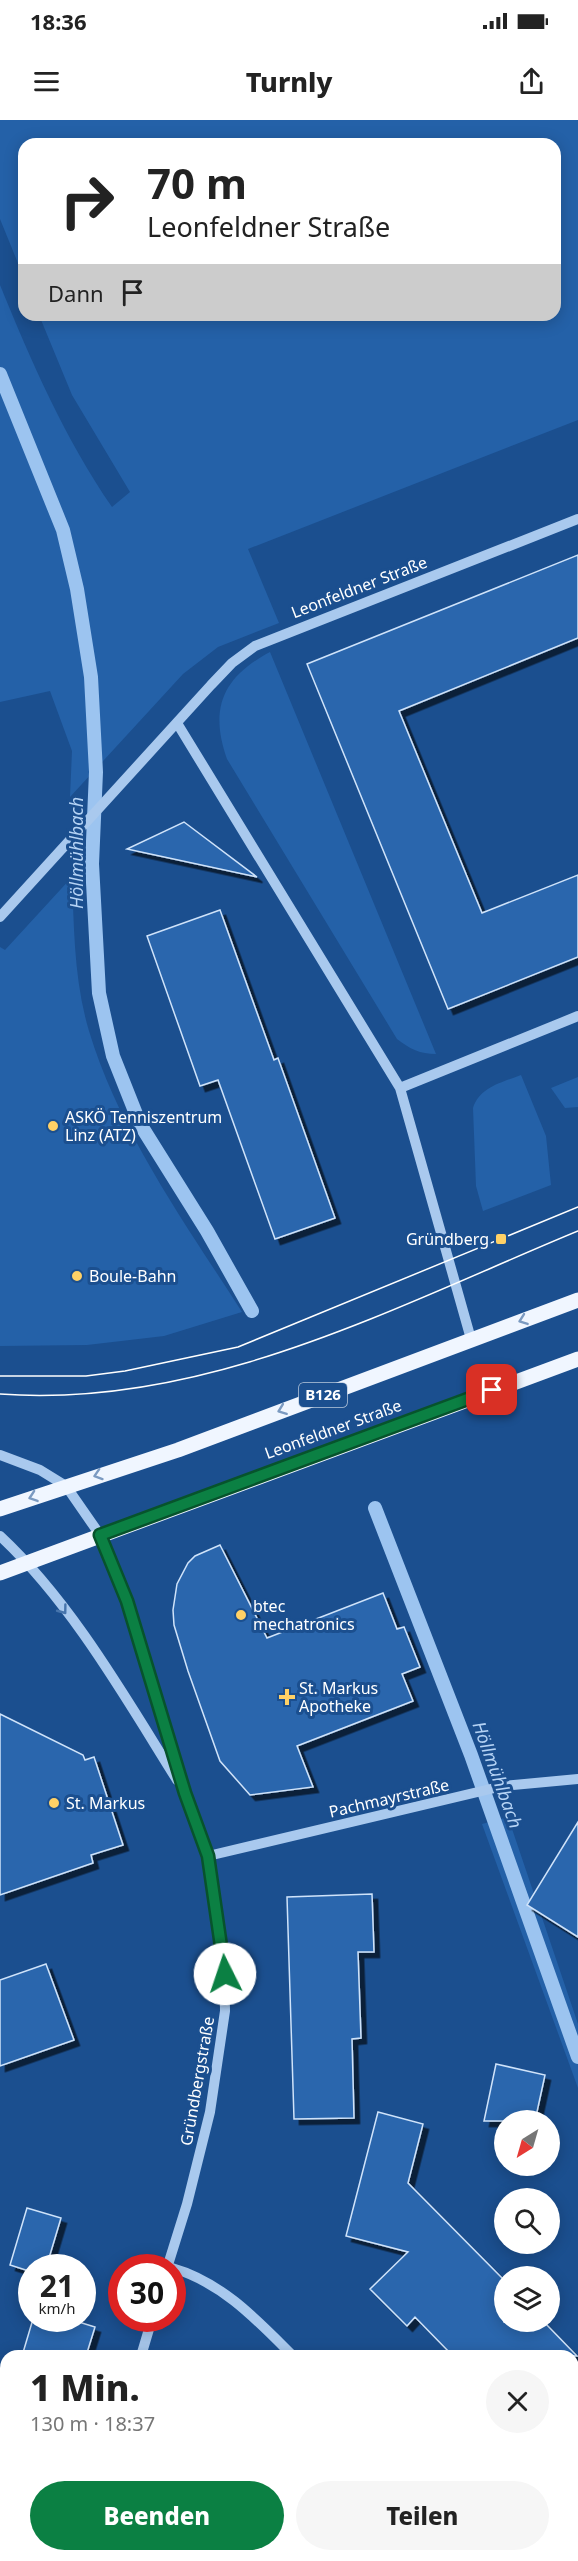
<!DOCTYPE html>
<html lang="de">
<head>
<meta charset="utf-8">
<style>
	body { margin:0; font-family:"Noto Sans",sans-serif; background:#f6f6f6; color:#222; height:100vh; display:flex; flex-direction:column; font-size:22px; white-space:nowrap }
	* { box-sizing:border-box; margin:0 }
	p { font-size:20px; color:#767676 }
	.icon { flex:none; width:33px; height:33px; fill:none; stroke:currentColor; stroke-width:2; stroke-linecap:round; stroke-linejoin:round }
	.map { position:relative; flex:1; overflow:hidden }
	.side { position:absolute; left:0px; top:2230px; width:579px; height:212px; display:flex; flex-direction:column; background:#fff; border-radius:18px 18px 0 0; box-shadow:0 3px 15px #0003 }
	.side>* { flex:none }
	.banner { position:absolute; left:18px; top:18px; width:543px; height:183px; border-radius:18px; box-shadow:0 3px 15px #0003; background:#fff; color:#222; overflow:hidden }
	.needle { width:39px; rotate:217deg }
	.controls { position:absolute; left:494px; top:1990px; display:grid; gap:12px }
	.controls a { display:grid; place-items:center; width:66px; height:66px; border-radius:50%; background:#fff; box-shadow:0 3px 15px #0003; font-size:30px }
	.speed { position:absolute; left:18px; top:2134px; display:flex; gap:12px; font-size:30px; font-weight:700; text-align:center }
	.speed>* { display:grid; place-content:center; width:78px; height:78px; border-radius:50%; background:#fff; box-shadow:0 3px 15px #0003; line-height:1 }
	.speed small { font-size:15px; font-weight:400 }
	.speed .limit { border:9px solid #d22; background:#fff; color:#111 }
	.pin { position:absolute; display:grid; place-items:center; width:51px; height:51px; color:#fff; margin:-26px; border-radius:12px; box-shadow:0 3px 9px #0006 }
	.me { position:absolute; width:66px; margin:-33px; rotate:356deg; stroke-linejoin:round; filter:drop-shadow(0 0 4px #0008) }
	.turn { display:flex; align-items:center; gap:21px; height:126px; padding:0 30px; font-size:27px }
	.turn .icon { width:78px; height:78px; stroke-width:2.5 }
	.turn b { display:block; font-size:42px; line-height:51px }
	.then { display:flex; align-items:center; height:57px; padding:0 30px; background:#0003; gap:12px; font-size:22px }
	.round { display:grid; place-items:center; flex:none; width:63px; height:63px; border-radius:32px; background:#f6f6f6 }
	.overview { display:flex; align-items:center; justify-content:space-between; height:102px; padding:0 30px }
	h1 { font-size:36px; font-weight:800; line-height:45px }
	.primary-button { display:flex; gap:12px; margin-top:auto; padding:12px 30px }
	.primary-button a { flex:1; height:69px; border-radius:36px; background:#0b8043; color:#fff; font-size:24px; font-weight:800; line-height:69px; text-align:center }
	.primary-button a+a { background:#f6f6f6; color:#222 }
	.status { display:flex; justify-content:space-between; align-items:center; height:42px; padding:0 30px; background:#fff; direction:ltr }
	.status svg { height:16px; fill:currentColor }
	header { display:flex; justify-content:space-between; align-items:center; height:78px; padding:0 30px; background:#fff; font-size:27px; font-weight:800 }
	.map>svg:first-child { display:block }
	.green { fill:#2461a8 }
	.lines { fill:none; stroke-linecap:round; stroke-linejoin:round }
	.stream { stroke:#9cc4f0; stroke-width:14 }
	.building { fill:#2a66ad; stroke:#cfe3fa; stroke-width:1.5; filter:url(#shadow) }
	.minor { stroke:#a9c9ee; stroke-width:10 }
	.major { stroke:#f0f6ff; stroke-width:15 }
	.tram { stroke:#fff; stroke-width:1.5 }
	.oneway { stroke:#7b9ac1 }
	.oneway2 { stroke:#4674ac }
	.route-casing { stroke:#07532c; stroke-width:15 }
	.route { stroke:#0b8043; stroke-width:10 }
	.poi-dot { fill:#ffd166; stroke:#1b4f8f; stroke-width:2 }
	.labels { text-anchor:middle; stroke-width:6; stroke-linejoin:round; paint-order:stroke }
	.shield { fill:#1b4f8f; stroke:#bbcadd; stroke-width:1.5 }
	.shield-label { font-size:15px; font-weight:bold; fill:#fff }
	.street-label { font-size:16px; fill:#fff; stroke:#1b4f8f }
	.poi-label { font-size:16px; fill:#fff; stroke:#1b4f8f; text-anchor:start }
	.water-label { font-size:18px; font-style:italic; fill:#b5d3f5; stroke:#1b4f8f }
</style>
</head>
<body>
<div class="status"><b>18:36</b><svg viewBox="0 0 49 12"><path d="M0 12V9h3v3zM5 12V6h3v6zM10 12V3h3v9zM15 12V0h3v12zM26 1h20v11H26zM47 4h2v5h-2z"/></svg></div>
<header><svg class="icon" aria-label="menu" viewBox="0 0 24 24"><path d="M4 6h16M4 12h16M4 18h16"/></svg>Turnly<svg class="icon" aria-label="share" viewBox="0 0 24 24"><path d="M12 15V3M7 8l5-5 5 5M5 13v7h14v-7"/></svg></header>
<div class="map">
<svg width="578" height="2441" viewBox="0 0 578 2441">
	<defs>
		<filter id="shadow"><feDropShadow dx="5.5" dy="5.5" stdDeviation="0" flood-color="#0009"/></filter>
	</defs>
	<rect width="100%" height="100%" fill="#1b4f8f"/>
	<path class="green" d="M0 0H578V300L248 429 279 503 218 527 183 554 70 677 72 631 50 571 0 582V165C31 241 65 319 112 387L130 372 72 275 39 195H555V24H24V158L0 99Z
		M270 532 436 934C420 934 410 929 397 919L227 639C209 588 223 557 270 532Z
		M72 757C74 808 74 861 89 911 120 1013 185 1103 242 1192L164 1216 87 1225 0 1226V827L5 830Z
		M521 955 546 1016 551 1065 483 1091 476 1066 473 988C480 967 501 963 521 955Z
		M578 957V987L565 988 551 968Z
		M508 1697 578 1904V1968L482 1704Z"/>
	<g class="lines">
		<path class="stream" d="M0 254 63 410 77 469 91 557 96 652 92 744 99 873 113 936 140 1004 207 1111 252 1191
			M375 1388 471 1635 578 1937"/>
	</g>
	<path class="building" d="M578 435V518L399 591 482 793 578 755V837L448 889 307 544Z
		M184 702 257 757 127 729Z
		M220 790 274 940 278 938 335 1098 275 1119 218 960 200 966 147 816Z
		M220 1425 267 1518 383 1473 397 1509 404 1507 420 1547 402 1554 413 1581 297 1626 313 1667 250 1675 220 1641 188 1551 174 1505 173 1490 177 1464 188 1443 195 1436Z
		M0 1594 83 1635 85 1640 94 1637 123 1725 91 1735 93 1743 0 1775Z
		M578 1702V1817L527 1785Z
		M372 1774 374 1832H358L361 1918 352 1919 354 1998 294 1999 287 1777Z
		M46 1844 74 1920 0 1946V1860Z
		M496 1944 545 1955 535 2001H484Z
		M378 1992 423 2004 408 2063 504 2160V2202H544L577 2236H453L415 2197 407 2206 370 2169 408 2132 346 2116Z
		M27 2088 61 2098 46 2148H32V2152L10 2145Z
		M33 2199H69L95 2207 86 2236H22Z"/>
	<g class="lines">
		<path class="minor" d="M177 603 400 968 471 1219
			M0 797 211 565 232 543 255 526 578 399
			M400 968 578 896
			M0 1335 40 1350 66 1366 100 1415 127 1481 185 1673 208 1736 224 1836 225 1891 210 1992 187 2084 167 2148
			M0 1416C71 1482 125 1577 177 1660
			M208 1736 503 1666 578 1659
			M172 2148C222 2162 258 2201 293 2236
			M141 2236 152 2199
			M486 2436 490 2441
			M105 2441V2436"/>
		<path class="major" d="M0 1389 178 1330 578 1180
			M0 1453 578 1239"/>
		<path class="tram" d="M0 1256H86L125 1251 238 1227 578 1087
			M0 1274C205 1289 394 1187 578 1111"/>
	</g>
	<defs><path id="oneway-chevron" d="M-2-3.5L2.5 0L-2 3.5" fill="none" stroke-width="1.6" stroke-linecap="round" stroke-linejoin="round" transform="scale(1.5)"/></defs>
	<g class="oneway">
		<use href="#oneway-chevron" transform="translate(523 1200) rotate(160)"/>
		<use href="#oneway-chevron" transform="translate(282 1290) rotate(159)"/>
		<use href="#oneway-chevron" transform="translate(98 1355) rotate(162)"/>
		<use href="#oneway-chevron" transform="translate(33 1377) rotate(161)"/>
	</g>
	<use class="oneway2" href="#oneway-chevron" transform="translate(63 1490) rotate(53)"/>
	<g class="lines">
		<g class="route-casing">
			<path id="route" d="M225 1854 208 1736 185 1673 127 1481 100 1415 492 1270"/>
		</g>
		<use href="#route" class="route"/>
	</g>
	<g class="poi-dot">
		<circle cx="53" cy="1006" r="6"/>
		<rect x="495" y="1113" width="12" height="12" rx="3"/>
		<circle cx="77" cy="1156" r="6"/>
		<circle cx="241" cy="1495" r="6"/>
		<path d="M284 1568h6v6h6v6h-6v6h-6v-6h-6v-6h6z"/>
		<circle cx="54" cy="1683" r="6"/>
	</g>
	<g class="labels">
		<rect class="shield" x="299" y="1263" width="48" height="24" rx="4.5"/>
		<g class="shield-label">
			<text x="323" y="1280">B126</text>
		</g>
		<g class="street-label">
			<text transform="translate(359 467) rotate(-21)" y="6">Leonfeldner Straße</text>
			<text transform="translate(333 1309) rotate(-20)" y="6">Leonfeldner Straße</text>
			<text transform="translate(389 1678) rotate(-13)" y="6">Pachmayrstraße</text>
			<text transform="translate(197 1961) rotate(-80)" y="6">Gründbergstraße</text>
		</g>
		<g class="poi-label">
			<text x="65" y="1003">ASKÖ Tenniszentrum<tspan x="65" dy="18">Linz (ATZ)</tspan></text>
			<text x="489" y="1125" text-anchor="end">Gründberg</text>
			<text x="89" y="1162">Boule-Bahn</text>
			<text x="253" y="1492">btec<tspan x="253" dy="18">mechatronics</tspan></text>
			<text x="299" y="1574">St. Markus<tspan x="299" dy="18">Apotheke</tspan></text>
			<text x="66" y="1689">St. Markus</text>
		</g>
		<g class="water-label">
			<text transform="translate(77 733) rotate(-90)" y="6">Höllmühlbach</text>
			<text transform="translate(497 1655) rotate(70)" y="6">Höllmühlbach</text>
		</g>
	</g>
</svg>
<div class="controls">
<a><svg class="needle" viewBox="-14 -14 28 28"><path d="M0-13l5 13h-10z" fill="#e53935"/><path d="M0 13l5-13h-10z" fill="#767676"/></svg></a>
<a><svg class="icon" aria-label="search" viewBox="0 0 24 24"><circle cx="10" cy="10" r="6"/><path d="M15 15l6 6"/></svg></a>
<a><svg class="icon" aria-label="layers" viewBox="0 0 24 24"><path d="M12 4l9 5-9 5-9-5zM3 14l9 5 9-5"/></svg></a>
</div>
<div class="speed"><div>21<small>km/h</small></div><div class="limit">30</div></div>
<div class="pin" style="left:492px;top:1270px;background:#d93025"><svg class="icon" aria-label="arrive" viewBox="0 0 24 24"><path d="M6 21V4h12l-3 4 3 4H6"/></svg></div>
<svg class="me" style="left:225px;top:1854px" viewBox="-20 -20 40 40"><circle r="19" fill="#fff"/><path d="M0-13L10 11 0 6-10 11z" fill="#0b8043"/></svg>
<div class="banner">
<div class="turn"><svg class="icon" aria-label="right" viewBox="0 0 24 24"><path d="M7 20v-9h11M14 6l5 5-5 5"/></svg><div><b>70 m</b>Leonfeldner Straße</div></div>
<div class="then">Dann<svg class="icon" aria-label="arrive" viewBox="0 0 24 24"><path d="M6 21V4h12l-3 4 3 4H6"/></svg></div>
</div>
<section class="side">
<div class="overview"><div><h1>1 Min.</h1><p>130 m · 18:37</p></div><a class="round"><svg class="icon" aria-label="close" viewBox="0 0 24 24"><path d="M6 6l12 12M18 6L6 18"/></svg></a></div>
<div class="primary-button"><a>Beenden</a><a>Teilen</a></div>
</section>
</div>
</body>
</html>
